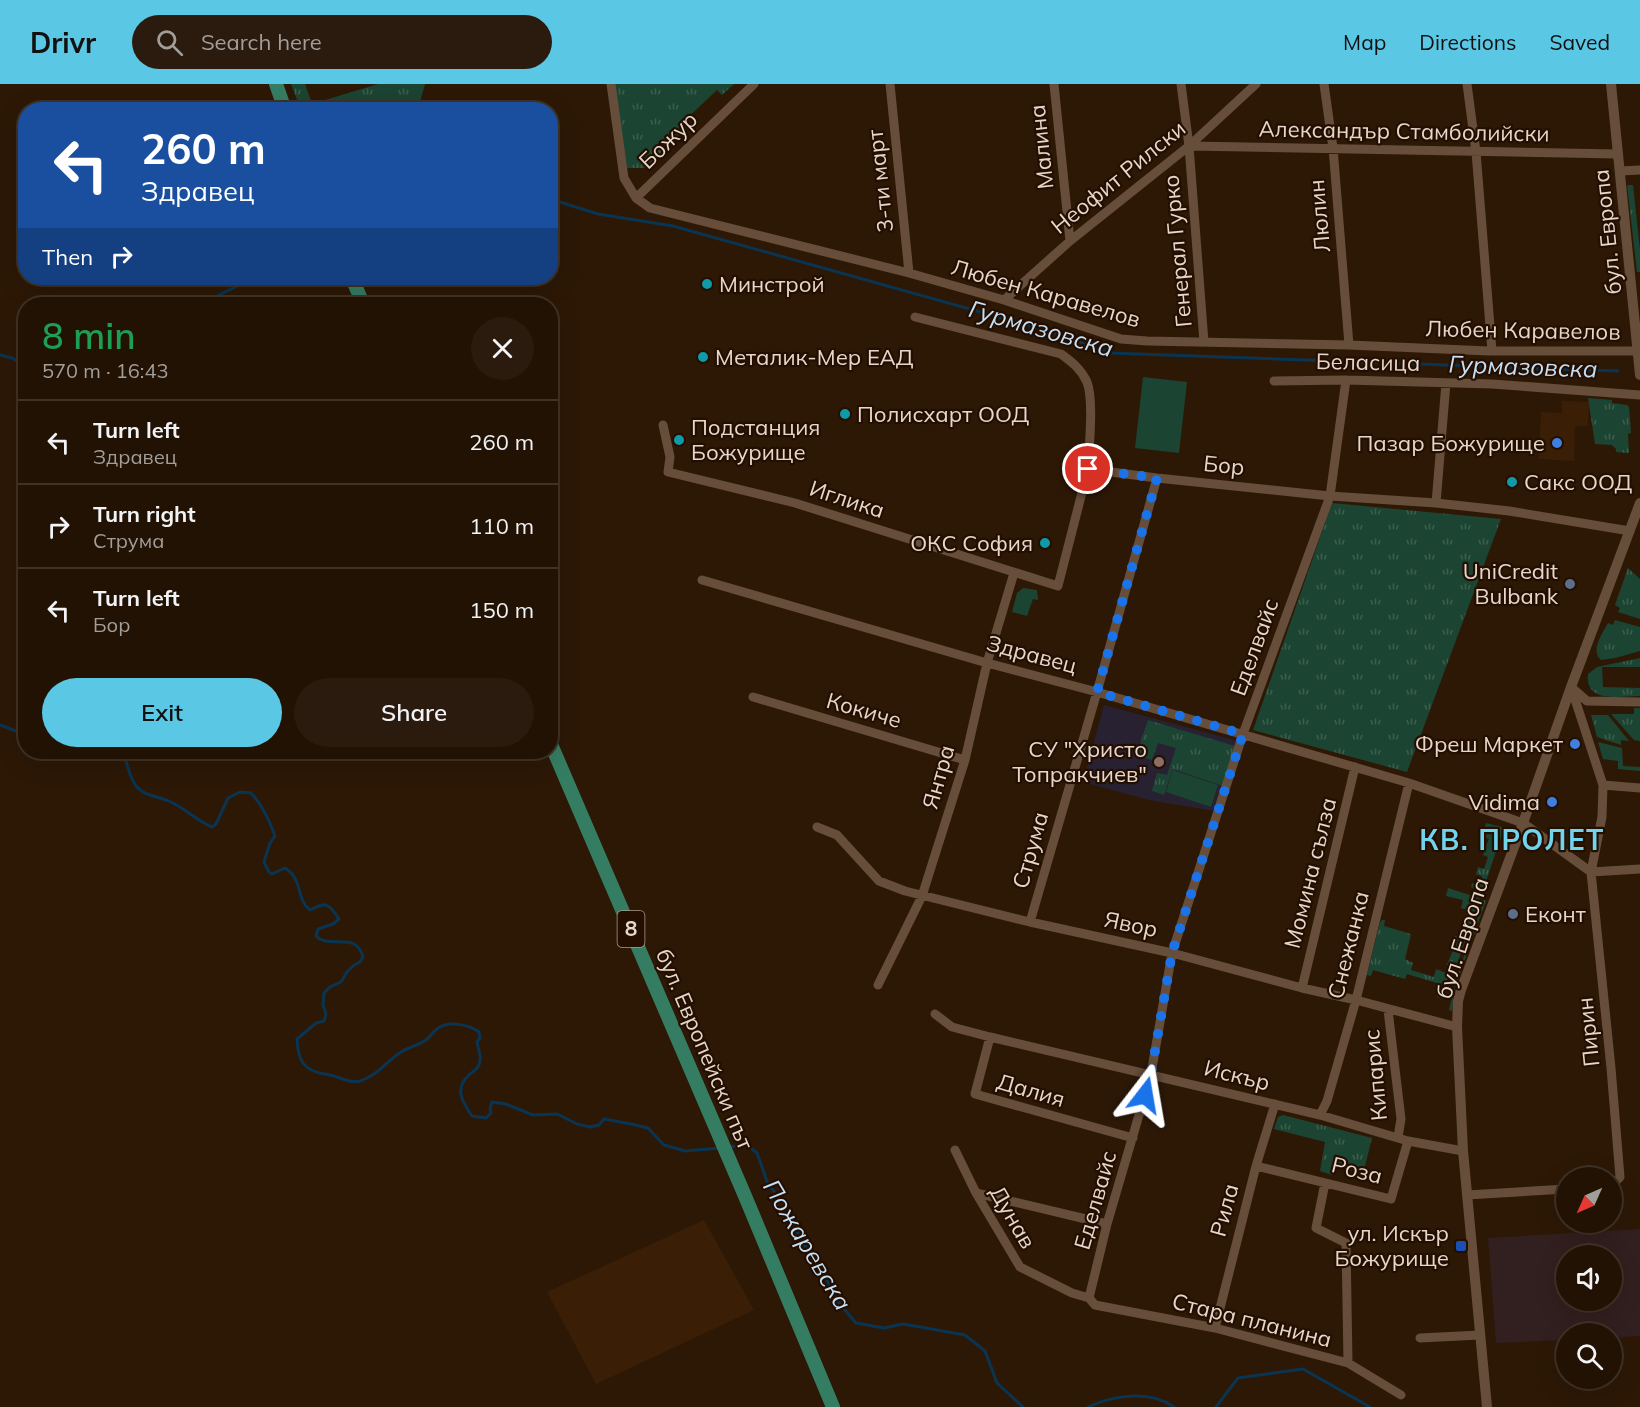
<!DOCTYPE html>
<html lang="en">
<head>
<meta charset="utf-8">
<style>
	body { margin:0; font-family:Mulish,sans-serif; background:#2a1b0e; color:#f1f3f6; height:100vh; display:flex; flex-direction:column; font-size:22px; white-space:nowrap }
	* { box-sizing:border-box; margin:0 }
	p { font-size:20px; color:#a29e9a }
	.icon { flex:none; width:33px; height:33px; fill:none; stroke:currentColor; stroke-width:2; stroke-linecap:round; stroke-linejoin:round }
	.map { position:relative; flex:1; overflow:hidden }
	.sheet { position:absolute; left:18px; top:213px; width:540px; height:462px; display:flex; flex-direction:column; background:#221204; border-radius:24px; box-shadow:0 6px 24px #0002,0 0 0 2px #3f3226 }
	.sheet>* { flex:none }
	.top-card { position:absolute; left:18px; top:18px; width:540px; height:183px; border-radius:24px; box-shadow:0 6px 24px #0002,0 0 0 2px #3f3226; background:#1a4fa0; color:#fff; overflow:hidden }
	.needle { width:39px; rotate:225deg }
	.controls { position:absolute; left:1556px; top:1083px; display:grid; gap:12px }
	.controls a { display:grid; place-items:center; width:66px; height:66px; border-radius:50%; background:#221204; box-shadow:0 6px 24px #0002,0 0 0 2px #3f3226; font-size:30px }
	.pin { position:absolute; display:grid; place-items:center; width:51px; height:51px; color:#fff; margin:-26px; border:3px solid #fff; border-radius:50%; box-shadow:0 2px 6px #0007 }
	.me { position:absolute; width:66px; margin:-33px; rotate:14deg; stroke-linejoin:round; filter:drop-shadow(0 0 4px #0008) }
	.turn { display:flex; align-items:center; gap:21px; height:126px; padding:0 24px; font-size:27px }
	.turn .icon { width:78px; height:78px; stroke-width:2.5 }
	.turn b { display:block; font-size:42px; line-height:51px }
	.then { display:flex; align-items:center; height:57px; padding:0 24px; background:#0003; gap:12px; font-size:22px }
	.round { display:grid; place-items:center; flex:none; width:63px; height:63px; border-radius:32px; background:#2a1b0e }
	.head { display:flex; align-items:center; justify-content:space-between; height:102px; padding:0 24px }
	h1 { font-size:36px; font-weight:600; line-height:45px; color:#1e9e55 }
	.action { display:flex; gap:12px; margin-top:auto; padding:12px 24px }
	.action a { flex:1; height:69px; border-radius:36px; background:#5ac8e5; color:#111; font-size:24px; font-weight:600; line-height:69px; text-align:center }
	.action a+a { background:#2a1b0e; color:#f1f3f6 }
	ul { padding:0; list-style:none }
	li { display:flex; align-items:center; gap:18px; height:84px; padding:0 24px; border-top:2px solid #3f3226 }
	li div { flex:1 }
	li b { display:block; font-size:22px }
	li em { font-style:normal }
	header { display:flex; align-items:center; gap:36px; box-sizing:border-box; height:84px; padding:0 30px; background:#5ac8e5; color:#111 }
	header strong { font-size:28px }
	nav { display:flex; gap:33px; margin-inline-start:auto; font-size:21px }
	.search { width:420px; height:54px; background:#2a1b0e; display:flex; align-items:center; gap:15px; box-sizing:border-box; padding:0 21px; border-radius:33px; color:#a29e9a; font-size:22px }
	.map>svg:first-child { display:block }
	.built { fill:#3a1f06 }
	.industrial { fill:#321f1f; fill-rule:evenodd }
	.education { fill:#272131 }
	.grass { fill:url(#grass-tufts) }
	.green { fill:#1c4432 }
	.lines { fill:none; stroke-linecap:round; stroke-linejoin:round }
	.stream { stroke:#093552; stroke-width:3 }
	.minor { stroke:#664e3a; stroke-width:9 }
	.tertiary { stroke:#664e3a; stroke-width:10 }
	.primary { stroke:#357d62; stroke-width:14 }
	.route { stroke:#1a73e8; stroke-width:10; stroke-dasharray:0 18 }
	.culture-dot { fill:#0f9aa8; stroke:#230e00; stroke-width:2 }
	.shop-dot { fill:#3f7fe0; stroke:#230e00; stroke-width:2 }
	.service-dot { fill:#5c6f8a; stroke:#230e00; stroke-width:2 }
	.education-dot { fill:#8d6e63; stroke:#230e00; stroke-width:2 }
	.transit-dot { fill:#1a4fb4; stroke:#230e00; stroke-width:2 }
	.labels { text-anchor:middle; stroke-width:4.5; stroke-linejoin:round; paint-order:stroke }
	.shield { fill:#230e00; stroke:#ac9b8f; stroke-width:1.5 }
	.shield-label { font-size:21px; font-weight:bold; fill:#e6d7cc }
	.street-label { font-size:22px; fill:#e6d7cc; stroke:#230e00 }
	.poi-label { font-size:22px; fill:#e6d7cc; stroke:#230e00; text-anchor:end }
	.water-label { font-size:24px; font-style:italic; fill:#c5dff4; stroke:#230e00 }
	.district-label { font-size:28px; font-weight:bold; letter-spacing:1.5px; fill:#71d4ef; stroke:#230e00 }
</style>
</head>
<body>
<header>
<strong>Drivr</strong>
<div class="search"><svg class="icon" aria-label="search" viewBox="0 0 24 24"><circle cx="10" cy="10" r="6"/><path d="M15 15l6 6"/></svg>Search here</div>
<nav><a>Map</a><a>Directions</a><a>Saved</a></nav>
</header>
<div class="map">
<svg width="1640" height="1323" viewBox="0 0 1640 1323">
	<defs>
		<pattern id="grass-tufts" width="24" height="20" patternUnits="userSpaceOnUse" patternTransform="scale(1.5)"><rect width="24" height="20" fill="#1c4432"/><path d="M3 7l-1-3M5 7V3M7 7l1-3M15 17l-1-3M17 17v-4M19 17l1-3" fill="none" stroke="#3d5e4e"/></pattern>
	</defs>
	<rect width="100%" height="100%" fill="#2d1806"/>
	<path class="built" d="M1562 317 1589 318 1588 342H1575L1574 377 1539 375 1541 328 1562 329Z
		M704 1136 754 1226 596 1300 547 1208Z"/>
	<path class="industrial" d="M1640 1145V1252L1611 1254V1250H1566V1256L1496 1259 1488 1154ZM1566 1172H1611V1216H1566Z"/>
	<path class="education" d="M1104 621 1238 657 1213 727 1149 716 1083 698Z"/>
	<path class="grass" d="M291 0H305L312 20 378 0H425L418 25 301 26Z
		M611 0H734L722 11 717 6 683 38 687 44 645 84H626Z
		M1627 101H1633L1640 166V188H1637Z
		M1588 314 1612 316V319L1627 321 1629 323 1631 349 1628 350 1629 369 1616 368V365L1612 361 1595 360Z
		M1332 419 1501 435 1407 688 1253 646Z
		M1628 484 1640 495V535L1618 528 1620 524 1615 521Z
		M1615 536 1640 543V567L1615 574 1601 576C1590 567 1602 550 1608 539L1613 541Z
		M1640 574V583H1602L1603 603 1640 604V612C1620 612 1585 620 1588 590L1597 583Z
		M1634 624H1640V657L1634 656 1611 630H1634Z
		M1591 631H1608L1629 657 1621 656V661L1597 653Z
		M1148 636 1235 662 1223 702 1173 685 1164 711 1152 707 1157 689 1167 691 1176 664 1158 659 1152 676 1136 671Z
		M1598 658 1622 664 1623 682 1640 683V687L1618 685V677L1603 675Z
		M1486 739 1501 743 1503 747 1483 806 1481 807 1471 803 1472 799 1479 801 1482 792 1476 790 1478 783 1484 785 1488 773 1483 771 1489 755 1482 753Z
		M1448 804 1479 814 1480 816 1457 880 1452 882 1447 881 1455 861 1453 860 1455 852 1459 853 1468 826 1461 824 1463 816 1446 812Z
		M1484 816H1485L1486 817 1455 903 1452 927 1449 926 1459 886Z
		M1382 836H1385L1384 842 1411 850 1405 875 1413 879 1411 886 1434 893 1436 885 1449 890 1443 915 1437 913 1440 900 1407 890 1405 895 1373 886 1371 892 1367 891 1380 838Z
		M1283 1031 1372 1054 1364 1086 1336 1079 1332 1091 1320 1087 1325 1058 1274 1045 1278 1033Z"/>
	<path class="green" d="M1143 293 1187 298 1179 369 1135 364Z
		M1023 504 1037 506 1038 516 1033 515 1027 532 1012 528 1017 509Z
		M1173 686 1218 701 1211 723 1166 708Z"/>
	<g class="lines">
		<path class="stream" d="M550 115 598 130 673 142 1070 253 1092 264 1110 269 1618 287
			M200 220 254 194
			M0 271 12 274 26 283
			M0 641 26 651
			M123 668C128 679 128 693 137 703 146 713 159 712 171 718 186 725 197 737 212 743L216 740 228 714 240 708 251 709C263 722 269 736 275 752L270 759 264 778 269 788 272 790 285 784C304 796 295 814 310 826 326 818 328 818 339 835L333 840 318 845 316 852C329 866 356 846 363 873L360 878 354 881 347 888 341 898 330 903 324 909 323 921 326 930 324 937 316 939 297 955C298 976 303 987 325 990 338 991 347 1000 360 997 377 992 387 977 401 968 409 963 419 961 426 956 431 952 434 946 440 943 451 937 470 941 479 948L480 954 477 958C478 964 481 972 480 977 479 985 473 987 468 992 454 1005 463 1019 472 1032L486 1034 491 1029 490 1024 492 1018 506 1020 533 1031 557 1030 577 1040 590 1043 599 1041 604 1035 631 1040 648 1044 664 1061 685 1067 720 1064
			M729 1063 747 1061 757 1069 768 1100 788 1124 801 1157 823 1184 833 1212 856 1239 884 1244 903 1240 965 1251 985 1267 997 1299 1023 1323
			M1088 1323C1114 1311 1150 1306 1174 1323
			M1216 1323 1238 1294 1303 1285 1370 1323"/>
		<path class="minor" d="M611 0 624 94 636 114 650 124 909 189 1004 216 1121 255 1147 257 1349 261 1489 267H1638
			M890 0 909 189
			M1054 0 1070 157
			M1181 0 1189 62 1204 258
			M1324 0 1333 64 1349 261
			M1467 0 1476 68 1492 267
			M1189 62 1618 70
			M1620 87 1640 86
			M636 114 754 0
			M1004 216 1070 157 1189 62 1256 0
			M915 233 1061 270C1072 278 1081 285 1087 298 1094 316 1089 364 1088 385L1157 394 1330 412 1436 419 1509 427 1630 447
			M1274 297 1346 296 1492 300 1640 311
			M663 341 670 373 668 388 795 419 1058 502 1088 385
			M1436 419 1446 299
			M702 496 987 579 1097 608 1409 699 1523 739 1591 788 1640 785
			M1571 603 1603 701 1602 733 1591 788 1611 984 1620 1093 1611 1102
			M1571 603 1587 617 1640 618
			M753 613 965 676
			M1603 701 1640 704
			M817 743 837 751 879 797 905 807 1030 838 1172 869 1302 904 1356 916 1457 943
			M1030 838 1097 608 1157 394
			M878 901 922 812 965 676 987 579 1014 489
			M1302 904 1355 683
			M1388 926 1401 1035 1398 1053
			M935 930 952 943 990 953 1320 1031 1408 1057 1463 1067
			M990 953 975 1010 1133 1054
			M1320 1031 1327 1017 1356 916 1409 699
			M955 1066 976 1109 1020 1183 1072 1209 1089 1214
			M1256 1082 1391 1115 1408 1057
			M1325 1099 1316 1144 1346 1159 1348 1279
			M976 1109 1107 1140
			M1467 1111 1566 1105
			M1089 1214 1107 1140 1151 990 1172 869 1243 650 1330 412 1346 296
			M1089 1214 1095 1221 1215 1244 1348 1279 1401 1311
			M1215 1244 1256 1082 1275 1020
			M1420 1254 1480 1251"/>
		<path class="tertiary" d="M1611 0 1640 291
			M1487 1323 1463 1067 1457 943 1458 917 1461 906 1523 739 1571 603 1640 419"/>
		<path class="primary" d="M276 0 285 26
			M352 194 363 220
			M550 658 745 1112 833 1323"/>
	</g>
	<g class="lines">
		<path class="route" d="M1088 385 1157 394 1097 608 1243 650 1172 869 1151 990 1145 1011"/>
	</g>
	<g class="culture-dot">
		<circle cx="707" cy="200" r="6"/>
		<circle cx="703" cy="273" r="6"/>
		<circle cx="845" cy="330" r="6"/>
		<circle cx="679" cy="356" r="6"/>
		<circle cx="1512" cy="398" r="6"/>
		<circle cx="1045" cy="459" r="6"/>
	</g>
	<g class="shop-dot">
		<circle cx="1557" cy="359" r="6"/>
		<circle cx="1575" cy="660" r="6"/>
		<circle cx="1552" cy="718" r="6"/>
	</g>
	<g class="service-dot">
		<circle cx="1570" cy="500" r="6"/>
		<circle cx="1513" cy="830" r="6"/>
	</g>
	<circle class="education-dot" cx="1159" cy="678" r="6"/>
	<rect class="transit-dot" x="1455" y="1156" width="12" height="12" rx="3"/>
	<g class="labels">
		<rect class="shield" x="617.5" y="827" width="27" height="36" rx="4.5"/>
		<g class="shield-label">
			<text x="631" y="852">8</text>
		</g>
		<g class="street-label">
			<text transform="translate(1404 47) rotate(1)" y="8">Александър Стамболийски</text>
			<text transform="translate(668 56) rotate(-44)" y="8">Божур</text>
			<text transform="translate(1041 63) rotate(-96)" y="8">Малина</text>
			<text transform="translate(1118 93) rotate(-39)" y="8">Неофит Рилски</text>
			<text transform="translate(880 97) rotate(-96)" y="8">3-ти март</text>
			<text transform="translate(1319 132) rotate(-95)" y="8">Люлин</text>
			<text transform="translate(1607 148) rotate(-96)" y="8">бул. Европа</text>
			<text transform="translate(1177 167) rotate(-95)" y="8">Генерал Гурко</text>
			<text transform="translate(1046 209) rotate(16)" y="8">Любен Каравелов</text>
			<text transform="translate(1523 246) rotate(1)" y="8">Любен Каравелов</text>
			<text transform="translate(1368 278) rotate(1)" y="8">Беласица</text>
			<text transform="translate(1224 381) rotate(6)" y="8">Бор</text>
			<text transform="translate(847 415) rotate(18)" y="8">Иглика</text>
			<text transform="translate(1254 563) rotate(-70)" y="8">Еделвайс</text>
			<text transform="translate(1032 570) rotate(15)" y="8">Здравец</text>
			<text transform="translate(864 626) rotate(16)" y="8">Кокиче</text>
			<text transform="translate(938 693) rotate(-74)" y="8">Янтра</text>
			<text transform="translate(1030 766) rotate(-74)" y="8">Струма</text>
			<text transform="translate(1310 789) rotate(-76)" y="8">Момина сълза</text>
			<text transform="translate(1131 840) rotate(12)" y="8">Явор</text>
			<text transform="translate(1462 854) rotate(-72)" y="8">бул. Европа</text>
			<text transform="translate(1348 861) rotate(-76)" y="8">Снежанка</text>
			<text transform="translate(1588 948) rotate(-96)" y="8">Пирин</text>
			<text transform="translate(705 965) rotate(67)" y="8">бул. Европейски път</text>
			<text transform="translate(1237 991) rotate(14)" y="8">Искър</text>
			<text transform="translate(1375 991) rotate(-95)" y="8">Кипарис</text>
			<text transform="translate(1031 1006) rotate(16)" y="8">Далия</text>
			<text transform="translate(1357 1086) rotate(14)" y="8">Роза</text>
			<text transform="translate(1095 1116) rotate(-74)" y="8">Еделвайс</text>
			<text transform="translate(1224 1126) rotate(-75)" y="8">Рила</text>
			<text transform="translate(1013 1133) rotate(60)" y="8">Дунав</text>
			<text transform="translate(1252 1236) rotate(14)" y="8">Стара планина</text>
		</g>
		<g class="poi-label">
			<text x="719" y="208" text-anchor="start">Минстрой</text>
			<text x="715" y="281" text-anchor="start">Металик-Мер ЕАД</text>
			<text x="857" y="338" text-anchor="start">Полисхарт ООД</text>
			<text x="691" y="351" text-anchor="start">Подстанция<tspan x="691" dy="25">Божурище</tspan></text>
			<text x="1545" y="367">Пазар Божурище</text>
			<text x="1524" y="406" text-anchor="start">Сакс ООД</text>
			<text x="1033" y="467">ОКС София</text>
			<text x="1558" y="495">UniCredit<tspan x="1558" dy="25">Bulbank</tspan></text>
			<text x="1563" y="668">Фреш Маркет</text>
			<text x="1147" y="673">СУ "Христо<tspan x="1147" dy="25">Топракчиев"</tspan></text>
			<text x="1540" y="726">Vidima</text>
			<text x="1525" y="838" text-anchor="start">Еконт</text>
			<text x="1449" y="1157">ул. Искър<tspan x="1449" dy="25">Божурище</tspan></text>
		</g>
		<g class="water-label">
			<text transform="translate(1041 245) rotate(16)" y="8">Гурмазовска</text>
			<text transform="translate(1523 283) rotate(2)" y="8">Гурмазовска</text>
			<text transform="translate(807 1161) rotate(59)" y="8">Пожаревска</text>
		</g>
		<g class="district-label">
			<text x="1512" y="766">КВ. ПРОЛЕТ</text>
		</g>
	</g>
</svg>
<div class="controls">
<a><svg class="needle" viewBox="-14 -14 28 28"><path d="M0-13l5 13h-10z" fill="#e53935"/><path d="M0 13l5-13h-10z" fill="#a29e9a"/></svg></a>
<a><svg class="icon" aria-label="sound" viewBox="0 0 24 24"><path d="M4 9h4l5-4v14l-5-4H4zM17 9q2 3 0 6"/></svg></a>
<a><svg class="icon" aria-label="search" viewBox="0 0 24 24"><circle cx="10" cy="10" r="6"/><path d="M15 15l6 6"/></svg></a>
</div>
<div class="pin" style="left:1088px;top:385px;background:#d93025"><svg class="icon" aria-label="arrive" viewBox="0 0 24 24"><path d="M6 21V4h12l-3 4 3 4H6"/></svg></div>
<svg class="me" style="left:1145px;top:1011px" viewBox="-20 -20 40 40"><path d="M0-17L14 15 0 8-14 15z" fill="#1a73e8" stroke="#fff" stroke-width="4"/></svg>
<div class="top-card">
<div class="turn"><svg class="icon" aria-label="left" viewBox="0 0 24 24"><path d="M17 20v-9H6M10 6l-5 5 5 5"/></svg><div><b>260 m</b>Здравец</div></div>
<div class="then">Then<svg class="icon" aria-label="right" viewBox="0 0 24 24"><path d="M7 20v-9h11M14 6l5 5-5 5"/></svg></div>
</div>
<section class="sheet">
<div class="head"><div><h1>8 min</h1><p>570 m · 16:43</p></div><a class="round"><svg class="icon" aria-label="close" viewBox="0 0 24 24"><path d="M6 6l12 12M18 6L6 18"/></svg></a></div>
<ul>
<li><svg class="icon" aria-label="left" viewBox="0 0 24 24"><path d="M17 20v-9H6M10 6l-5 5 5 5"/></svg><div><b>Turn left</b><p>Здравец</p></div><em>260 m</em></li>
<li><svg class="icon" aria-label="right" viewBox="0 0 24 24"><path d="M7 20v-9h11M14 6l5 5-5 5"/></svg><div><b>Turn right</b><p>Струма</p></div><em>110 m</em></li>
<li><svg class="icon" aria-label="left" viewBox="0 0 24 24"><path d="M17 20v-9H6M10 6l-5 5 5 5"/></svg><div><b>Turn left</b><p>Бор</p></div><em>150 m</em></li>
</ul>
<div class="action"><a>Exit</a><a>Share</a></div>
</section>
</div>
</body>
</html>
